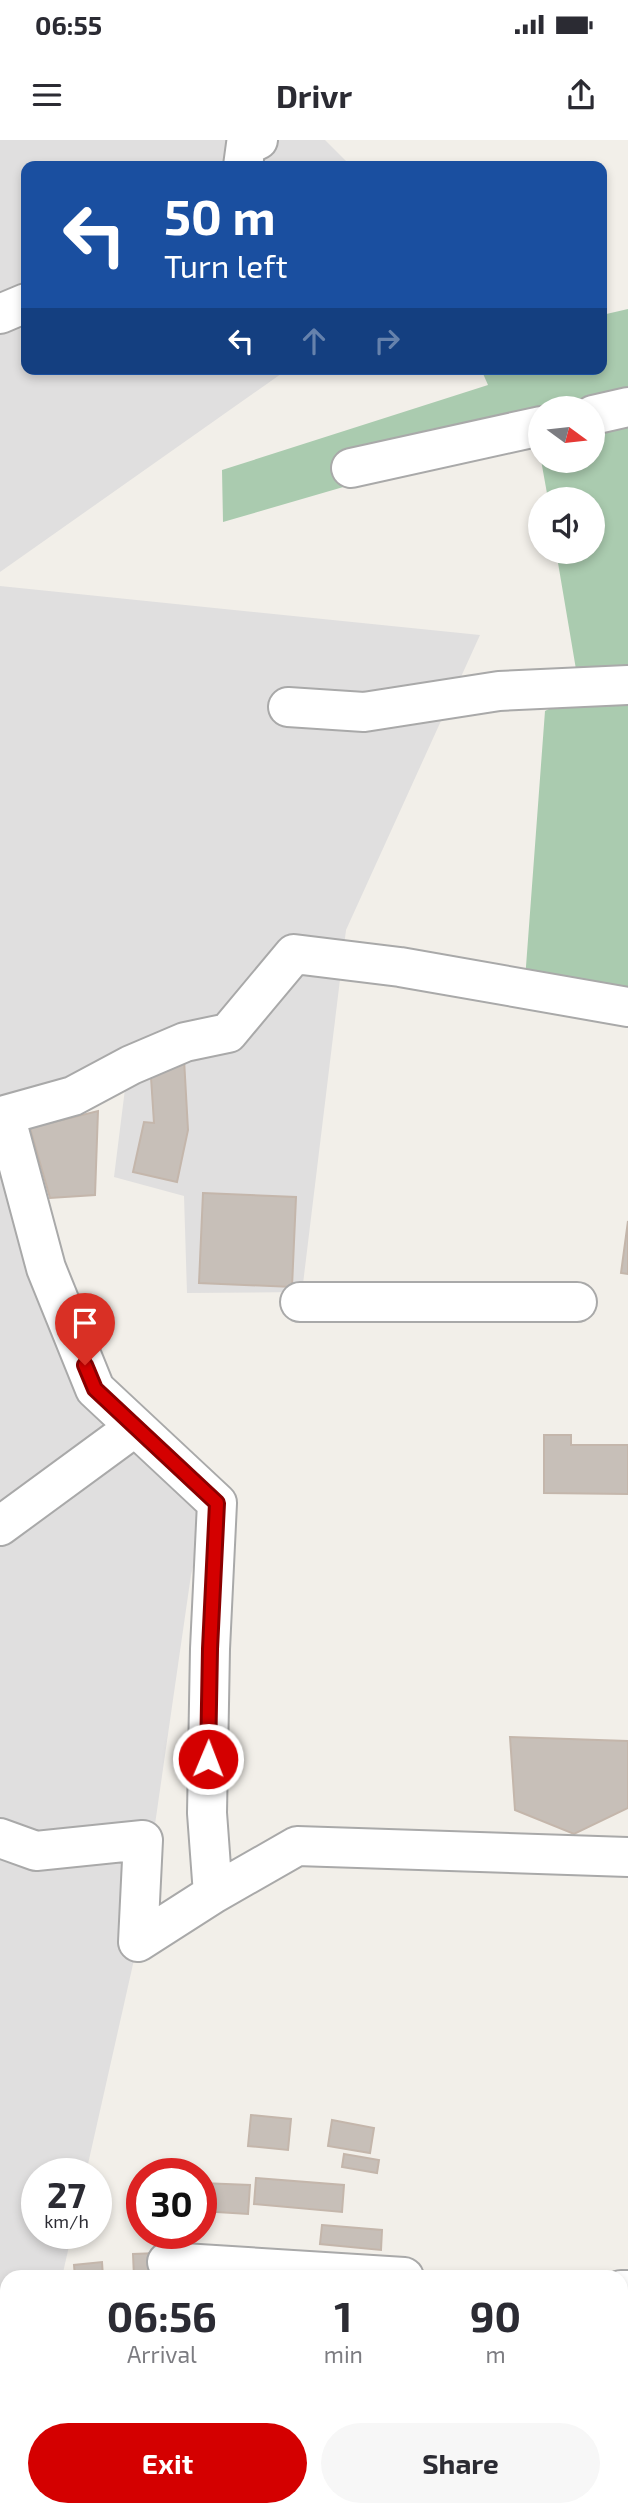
<!DOCTYPE html>
<html lang="en">
<head>
<meta charset="utf-8">
<style>
	body { margin:0; font-family:"Exo 2",sans-serif; background:#f7f7f7; color:#2b2b33; height:100vh; display:flex; flex-direction:column; font-size:26px; white-space:nowrap }
	* { box-sizing:border-box; margin:0 }
	p { font-size:23px; color:#7c7c81 }
	.icon { flex:none; width:38px; height:38px; fill:none; stroke:currentColor; stroke-width:2; stroke-linecap:round; stroke-linejoin:round }
	.map { position:relative; flex:1; overflow:hidden }
	.panel { position:absolute; left:0px; top:2130px; width:628px; height:247px; display:flex; flex-direction:column; background:#fff; border-radius:21px 21px 0 0; box-shadow:0 4px 10px #0003 }
	.panel>* { flex:none }
	.hud { position:absolute; left:21px; top:21px; width:586px; height:214px; border-radius:14px; box-shadow:0 4px 10px #0003; background:#1a4fa0; color:#fff; overflow:hidden }
	.needle { width:46px; rotate:105deg }
	.fabs { position:absolute; left:528px; top:256px; display:grid; gap:14px }
	.fabs a { display:grid; place-items:center; width:77px; height:77px; border-radius:50%; background:#fff; box-shadow:0 4px 10px #0003; font-size:35px }
	.speed { position:absolute; left:21px; top:2018px; display:flex; gap:14px; font-size:35px; font-weight:700; text-align:center }
	.speed>* { display:grid; place-content:center; width:91px; height:91px; border-radius:50%; background:#fff; box-shadow:0 4px 10px #0003; line-height:1 }
	.speed small { font-size:18px; font-weight:400 }
	.speed .limit { border:10px solid #d22; background:#fff; color:#111 }
	.pin { position:absolute; display:grid; place-items:center; width:60px; height:60px; color:#fff; margin:-72px -30px; border-radius:50% 50% 50% 0; rotate:-45deg; box-shadow:0 0 7px #0007 }
	.pin .icon { rotate:45deg }
	.me { position:absolute; width:77px; margin:-38px; rotate:1deg; stroke-linejoin:round; filter:drop-shadow(0 0 5px #0008) }
	.turn { display:flex; align-items:center; gap:24px; height:147px; padding:0 28px; font-size:32px }
	.turn .icon { width:91px; height:91px; stroke-width:2.5 }
	.turn b { display:block; font-size:49px; line-height:60px }
	.lanes { display:flex; align-items:center; height:66px; padding:0 28px; background:#0003; justify-content:center; gap:35px; direction:ltr }
	.lanes .off { opacity:.35 }
	.eta { display:flex; justify-content:space-evenly; align-items:center; height:119px; text-align:center }
	.eta b { font-size:42px; font-weight:700; line-height:49px }
	.button { display:flex; gap:14px; margin-top:auto; padding:14px 28px }
	.button a { flex:1; height:80px; border-radius:42px; background:#d40000; color:#fff; font-size:28px; font-weight:700; line-height:80px; text-align:center }
	.button a+a { background:#f7f7f7; color:#2b2b33 }
	.status { display:flex; justify-content:space-between; align-items:center; height:49px; padding:0 35px; background:#fff; direction:ltr }
	.status svg { height:19px; fill:currentColor }
	header { display:flex; justify-content:space-between; align-items:center; height:91px; padding:0 28px; background:#fff; font-size:32px; font-weight:700 }
	.map>svg:first-child { display:block }
	.residential { fill:#e0dfdf }
	.cemetery { fill:#aacbaf }
	.building { fill:#c7bfb8; stroke:#c4b6ab; stroke-width:2 }
	.lines { fill:none; stroke-linecap:round; stroke-linejoin:round }
	.minor-casing { stroke:#a9a9a9; stroke-width:42 }
	.minor { stroke:#fff; stroke-width:38 }
	.route-casing { stroke:#8a0000; stroke-width:18 }
	.route { stroke:#d40000; stroke-width:12 }
</style>
</head>
<body>
<div class="status"><b>06:55</b><svg viewBox="0 0 49 12"><path d="M0 12V9h3v3zM5 12V6h3v6zM10 12V3h3v9zM15 12V0h3v12zM26 1h20v11H26zM47 4h2v5h-2z"/></svg></div>
<header><svg class="icon" aria-label="menu" viewBox="0 0 24 24"><path d="M4 6h16M4 12h16M4 18h16"/></svg>Drivr<svg class="icon" aria-label="share" viewBox="0 0 24 24"><path d="M12 15V3M7 8l5-5 5 5M5 13v7h14v-7"/></svg></header>
<div class="map">
<svg width="628" height="2375" viewBox="0 0 628 2375">
	<rect width="100%" height="100%" fill="#f2efe9"/>
	<path class="residential" d="M0 0H325L351 26H26V229H288L0 432Z
		M0 446 480 495 346 790 302 1152 187 1153 184 1056 114 1037 126 941 23 985 60 1125 112 1242 216 1334 191 1435 138 1802 86 2033 37 2034V2093H72L62 2137H7V2370H82L84 2375H0Z"/>
	<path class="cemetery" d="M628 169V862L525 840 545 571 580 553 556 411H593V359H548L541 320H593V268H541V319L536 291 223 382 222 330 488 245 481 229H602V175Z"/>
	<path class="building" d="M184 919 188 990 177 1042 133 1032 144 982 154 983 150 922Z
		M98 971 95 1055 50 1058 30 988Z
		M203 1053 296 1057 292 1147 199 1143Z
		M628 1081V1134L621 1133Z
		M544 1295H571V1305H628V1354L544 1353Z
		M510 1597 628 1601V1668L574 1694 515 1670Z
		M251 1975 291 1979 288 2010 248 2006Z
		M332 1980 374 1988 370 2013 328 2006Z
		M344 2014 379 2020 377 2033 342 2027Z
		M256 2038 344 2045 342 2072 254 2064Z
		M201 2043 250 2045 248 2074 201 2071Z
		M322 2085 382 2090 381 2110 320 2104Z
		M158 2113 159 2137H134L133 2114Z
		M102 2122 103 2137H75L74 2125Z"/>
	<g class="lines">
		<g class="minor-casing">
			<path id="minor" d="M243 26 246 4 258 0
				M0 174 26 163
				M593 275 628 267
				M351 328 541 286
				M288 567 364 572 499 551 628 545
				M300 1162H577
				M0 1386 135 1287
				M0 1698 36 1711 143 1700 138 1802
				M213 1754 207 1673 210 1509 217 1363 95 1249 46 1128 5 975 73 956 131 925 185 902 228 893 294 814 400 827 628 867
				M138 1802 213 1754 297 1706 628 1717
				M167 2122 404 2137
				M621 2150H628
				M0 2321 7 2324
				M73 2370 78 2375"/>
		</g>
		<use href="#minor" class="minor"/>
	</g>
	<g class="lines">
		<g class="route-casing">
			<path id="route" d="M85 1225 95 1249 217 1363 210 1509 208 1619"/>
		</g>
		<use href="#route" class="route"/>
	</g>
</svg>
<div class="fabs">
<a><svg class="needle" viewBox="-14 -14 28 28"><path d="M0-13l5 13h-10z" fill="#e53935"/><path d="M0 13l5-13h-10z" fill="#7c7c81"/></svg></a>
<a><svg class="icon" aria-label="sound" viewBox="0 0 24 24"><path d="M4 9h4l5-4v14l-5-4H4zM17 9q2 3 0 6"/></svg></a>
</div>
<div class="speed"><div>27<small>km/h</small></div><div class="limit">30</div></div>
<div class="pin" style="left:85px;top:1225px;background:#d93025"><svg class="icon" aria-label="arrive" viewBox="0 0 24 24"><path d="M6 21V4h12l-3 4 3 4H6"/></svg></div>
<svg class="me" style="left:208px;top:1619px" viewBox="-20 -20 40 40"><circle r="17" fill="#d40000" stroke="#fff" stroke-width="3"/><path d="M0-11L8 9 0 5-8 9z" fill="#fff"/></svg>
<div class="hud">
<div class="turn"><svg class="icon" aria-label="left" viewBox="0 0 24 24"><path d="M17 20v-9H6M10 6l-5 5 5 5"/></svg><div><b>50 m</b>Turn left</div></div>
<div class="lanes"><svg class="icon" aria-label="left" viewBox="0 0 24 24"><path d="M17 20v-9H6M10 6l-5 5 5 5"/></svg><svg class="icon off" aria-label="ahead" viewBox="0 0 24 24"><path d="M12 20V5M6 11l6-6 6 6"/></svg><svg class="icon off" aria-label="right" viewBox="0 0 24 24"><path d="M7 20v-9h11M14 6l5 5-5 5"/></svg></div>
</div>
<section class="panel">
<div class="eta">
<div><b>06:56</b><p>Arrival</p></div>
<div><b>1</b><p>min</p></div>
<div><b>90</b><p>m</p></div>
</div>
<div class="button"><a>Exit</a><a>Share</a></div>
</section>
</div>
</body>
</html>
